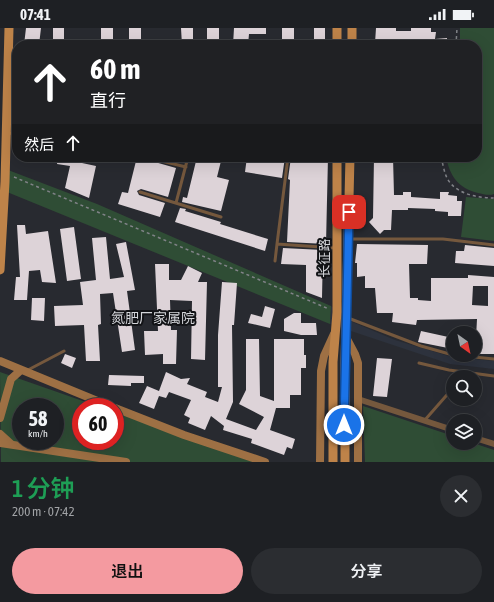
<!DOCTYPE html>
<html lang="zh">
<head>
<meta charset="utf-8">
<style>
	body { margin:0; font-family:"Asap Condensed","Noto Sans SC",sans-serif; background:#2b2d31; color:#f1f3f6; height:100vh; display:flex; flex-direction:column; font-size:15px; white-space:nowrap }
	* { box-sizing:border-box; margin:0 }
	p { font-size:13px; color:#a1a3a6 }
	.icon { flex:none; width:22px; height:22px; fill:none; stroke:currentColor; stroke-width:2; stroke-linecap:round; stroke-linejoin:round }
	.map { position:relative; height:434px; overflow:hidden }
	.details { display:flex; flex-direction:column; background:#1e2024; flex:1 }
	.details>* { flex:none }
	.hud { position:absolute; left:12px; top:12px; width:470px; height:122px; border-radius:16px; box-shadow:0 4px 16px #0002,0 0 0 1px #3c3e41; background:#202124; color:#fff; overflow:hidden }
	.needle { width:26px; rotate:147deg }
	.controls { position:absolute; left:446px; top:298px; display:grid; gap:8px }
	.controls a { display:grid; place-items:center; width:36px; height:36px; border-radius:50%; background:#1e2024; box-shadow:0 4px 16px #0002,0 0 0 1px #3c3e41; font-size:20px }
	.speed { position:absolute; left:12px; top:370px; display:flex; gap:8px; font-size:20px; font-weight:700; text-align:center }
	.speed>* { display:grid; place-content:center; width:52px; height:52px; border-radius:50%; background:#1e2024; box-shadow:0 4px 16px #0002,0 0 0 1px #3c3e41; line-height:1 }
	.speed small { font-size:10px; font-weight:400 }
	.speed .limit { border:6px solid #d22; background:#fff; color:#111 }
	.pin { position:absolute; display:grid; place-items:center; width:34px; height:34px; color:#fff; margin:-17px; border-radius:8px; box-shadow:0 2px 6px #0006 }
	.me { position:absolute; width:44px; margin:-22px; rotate:0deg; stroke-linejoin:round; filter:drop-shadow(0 0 3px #0008) }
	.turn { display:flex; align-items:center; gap:14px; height:84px; padding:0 12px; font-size:18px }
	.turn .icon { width:52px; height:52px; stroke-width:2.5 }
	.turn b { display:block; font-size:28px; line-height:34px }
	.then { display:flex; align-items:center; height:38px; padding:0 12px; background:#0003; gap:8px; font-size:15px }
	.round { display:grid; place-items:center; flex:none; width:42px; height:42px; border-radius:21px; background:#2b2d31 }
	.summary { display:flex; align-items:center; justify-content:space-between; height:68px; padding:0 12px }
	h1 { font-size:24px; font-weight:600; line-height:30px; color:#1e9e55 }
	.button { display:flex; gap:8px; margin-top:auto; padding:8px 12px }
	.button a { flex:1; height:46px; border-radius:24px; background:#f49aa0; color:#111; font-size:16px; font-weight:600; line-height:46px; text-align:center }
	.button a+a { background:#2b2d31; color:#f1f3f6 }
	.status { display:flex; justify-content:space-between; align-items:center; height:28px; padding:0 20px; background:#1e2024; direction:ltr }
	.status svg { height:11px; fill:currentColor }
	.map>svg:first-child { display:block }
	.built { fill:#2d323d }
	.green { fill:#2f4d35; fill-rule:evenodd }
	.building { fill:#ddd3d8; fill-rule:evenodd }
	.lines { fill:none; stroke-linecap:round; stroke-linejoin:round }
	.path { stroke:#818388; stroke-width:1.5; stroke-dasharray:3 3; stroke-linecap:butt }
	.lane { stroke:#75583d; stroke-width:3 }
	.street { stroke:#75583d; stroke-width:6 }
	.secondary { stroke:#9e7044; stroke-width:8 }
	.primary { stroke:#be8349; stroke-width:9 }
	.route-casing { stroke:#114b97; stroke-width:10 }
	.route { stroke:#1a73e8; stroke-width:7 }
	.labels { text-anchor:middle; stroke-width:4; stroke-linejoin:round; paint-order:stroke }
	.street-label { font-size:13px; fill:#d4d6da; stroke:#121316 }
	.neighbourhood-label { font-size:14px; fill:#d4d6da; stroke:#121316 }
</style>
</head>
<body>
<div class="status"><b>07:41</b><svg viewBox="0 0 49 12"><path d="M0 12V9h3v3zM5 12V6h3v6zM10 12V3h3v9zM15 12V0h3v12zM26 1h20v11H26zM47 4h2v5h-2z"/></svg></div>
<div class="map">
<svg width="494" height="434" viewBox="0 0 494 434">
	<rect width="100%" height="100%" fill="#282a30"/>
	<path class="built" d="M331 278 350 293 395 312 452 329 494 333V341L450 336 330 296Z"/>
	<path class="green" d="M460 0H494V166C489 168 483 166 478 165 458 160 450 148 446 129H477V17H460Z
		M8 142 97 176 331 278 330 296 7 164Z
		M466 169 494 171V213L461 209Z
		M0 344 100 379H81V413H115V384L256 434H1ZM21 379H55V413H21Z
		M363 378 453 408V415H473L494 422V434H365Z"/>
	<path class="building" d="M26 0H41L39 17H24Z
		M53 0H64V17H53Z
		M101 0H113V17H101Z
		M129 0H141V17H129Z
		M181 0H193V17H182Z
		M207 0H219V17H207Z
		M234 0H266V6H249L248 17H233Z
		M282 0H294V17H282Z
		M314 0H325V17H314Z
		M376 0H396V3H411V0H431V4H436L435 11 447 10V17H378L375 15Z
		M58 129H69L68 132 96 138 89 170 65 160 70 138 57 136Z
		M137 129 176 140 168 169 141 161 137 163 139 167 165 175 160 189 118 176 122 164 128 165Z
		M158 129H179L177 134Z
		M197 129H222L217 149 229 152 221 183 182 174 183 169 187 170Z
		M247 129H285L282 150 245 144Z
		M291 129H328L326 216 287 214 290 152 288 151Z
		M374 129H393L394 167H403V164H411V169L440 171V164H449L448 167 457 168V173H462L461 188H448V184L435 183V181L408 180V182H392L391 202H384L380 206 369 194 373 190Z
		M180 180 186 181 185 183 221 194 220 196 268 211 265 223 175 194Z
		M17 197H25L26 206 48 203 56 255 42 254 40 242 29 243 27 272H14L16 249H20Z
		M74 199 81 251 67 253 60 201Z
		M106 209 110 251 124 249 116 216 126 214 135 262 127 263 135 322 122 324 113 265 100 266 101 296 98 297 100 333H86L84 297 55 298 54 278 83 277 80 254 96 252 92 210Z
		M357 216 428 217 427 236H409L410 270H418V272L431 273V250H468V247L494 249V326H476L479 310H476L477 291 417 292 416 297 392 294 393 285H377L375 260H365V248L357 249V235H355ZM473 258H488V278L472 277Z
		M465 217 494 220V238L455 235 456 223H464Z
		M283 220 323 222 322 270 306 264V237L281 236Z
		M155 236H169V252H181L188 238 202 245 198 254H207L205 332 191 331 192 273 170 272 171 302H177L176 336H163V326L145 327 144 303H158Z
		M222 254 237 255 234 297H232L233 374 226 391 256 402 264 389 239 376 246 362V311H259L260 368 274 373V311H304V327H306V340H301V367H290V380H276L270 402 295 411 292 421 287 419 284 427 251 415 252 411 223 402 224 398 211 388 205 402 188 395 190 390 184 387 191 372 169 364 166 370 159 368 154 381 139 375 147 358 159 363 166 344 181 351 190 350 187 356 207 364 205 369 218 374 222 359H218V307Z
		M32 270H45L44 293 31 292Z
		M265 278 275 281 270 300 248 295 251 286 262 289Z
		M294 285H301V295H316L317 307H301L284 303V291Z
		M421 303 453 310V321L418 314Z
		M65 326 76 330 72 340 61 335Z
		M377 330 392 331 387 369 373 368Z
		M109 347 144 348V355H131V358L108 357Z"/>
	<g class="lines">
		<path class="path" d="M456 17 457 0
			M441 129C443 136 444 144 447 150 455 166 478 170 494 170
			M14 149 329 281"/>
		<path class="lane" d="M7 105 17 106
			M145 129 186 139
			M140 164 221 189
			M176 175 188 129
			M350 211H443L494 217
			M277 216 288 129
			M275 233 277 216 335 220
			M348 290 421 318 453 327
			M454 327 494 331
			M419 335 449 342 494 348
			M26 343 64 323
			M424 393 453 360"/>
		<path class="street" d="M358 371 453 402
			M475 410 494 416"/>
		<path class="secondary" d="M346 309 355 326 358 335V434
			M0 333 112 379
			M115 380 184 407 265 434
			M0 390 11 351 21 342
			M0 406 11 416
			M0 415 126 434
			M320 434 321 343 324 328 334 306"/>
		<path class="primary" d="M337 17V0
			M352 17V0
			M0 242 5 154 9 0
			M333 434V334L337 284V129
			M345 434V335L350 129"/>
	</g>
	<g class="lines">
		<g class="route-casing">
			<path id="route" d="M344 397 349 184"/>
		</g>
		<use href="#route" class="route"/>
	</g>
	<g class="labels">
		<g class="street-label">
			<text transform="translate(324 230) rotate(-90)" y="5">长征路</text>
		</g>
		<g class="neighbourhood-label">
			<text x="153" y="295">氮肥厂家属院</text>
		</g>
	</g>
</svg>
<div class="controls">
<a><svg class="needle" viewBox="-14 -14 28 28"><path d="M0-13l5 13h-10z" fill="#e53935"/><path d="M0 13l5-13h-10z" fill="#a1a3a6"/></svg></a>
<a><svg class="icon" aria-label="search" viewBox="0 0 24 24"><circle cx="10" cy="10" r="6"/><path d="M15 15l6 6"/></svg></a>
<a><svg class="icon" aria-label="layers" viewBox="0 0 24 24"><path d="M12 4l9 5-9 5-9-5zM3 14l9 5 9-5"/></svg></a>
</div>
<div class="speed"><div>58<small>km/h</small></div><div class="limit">60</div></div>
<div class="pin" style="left:349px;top:184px;background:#d93025"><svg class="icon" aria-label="arrive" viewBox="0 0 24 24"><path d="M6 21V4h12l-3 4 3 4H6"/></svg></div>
<svg class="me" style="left:344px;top:397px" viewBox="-20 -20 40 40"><circle r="17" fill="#1a73e8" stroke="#fff" stroke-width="3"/><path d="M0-11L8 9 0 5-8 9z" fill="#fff"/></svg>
<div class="hud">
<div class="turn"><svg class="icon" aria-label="ahead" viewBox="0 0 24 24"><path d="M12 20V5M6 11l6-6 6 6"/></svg><div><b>60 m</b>直行</div></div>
<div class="then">然后<svg class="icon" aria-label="ahead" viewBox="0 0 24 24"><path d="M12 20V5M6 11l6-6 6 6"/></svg></div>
</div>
</div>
<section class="details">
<div class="summary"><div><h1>1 分钟</h1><p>200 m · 07:42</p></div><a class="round"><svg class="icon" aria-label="close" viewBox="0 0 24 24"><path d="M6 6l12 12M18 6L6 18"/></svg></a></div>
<div class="button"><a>退出</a><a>分享</a></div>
</section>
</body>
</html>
